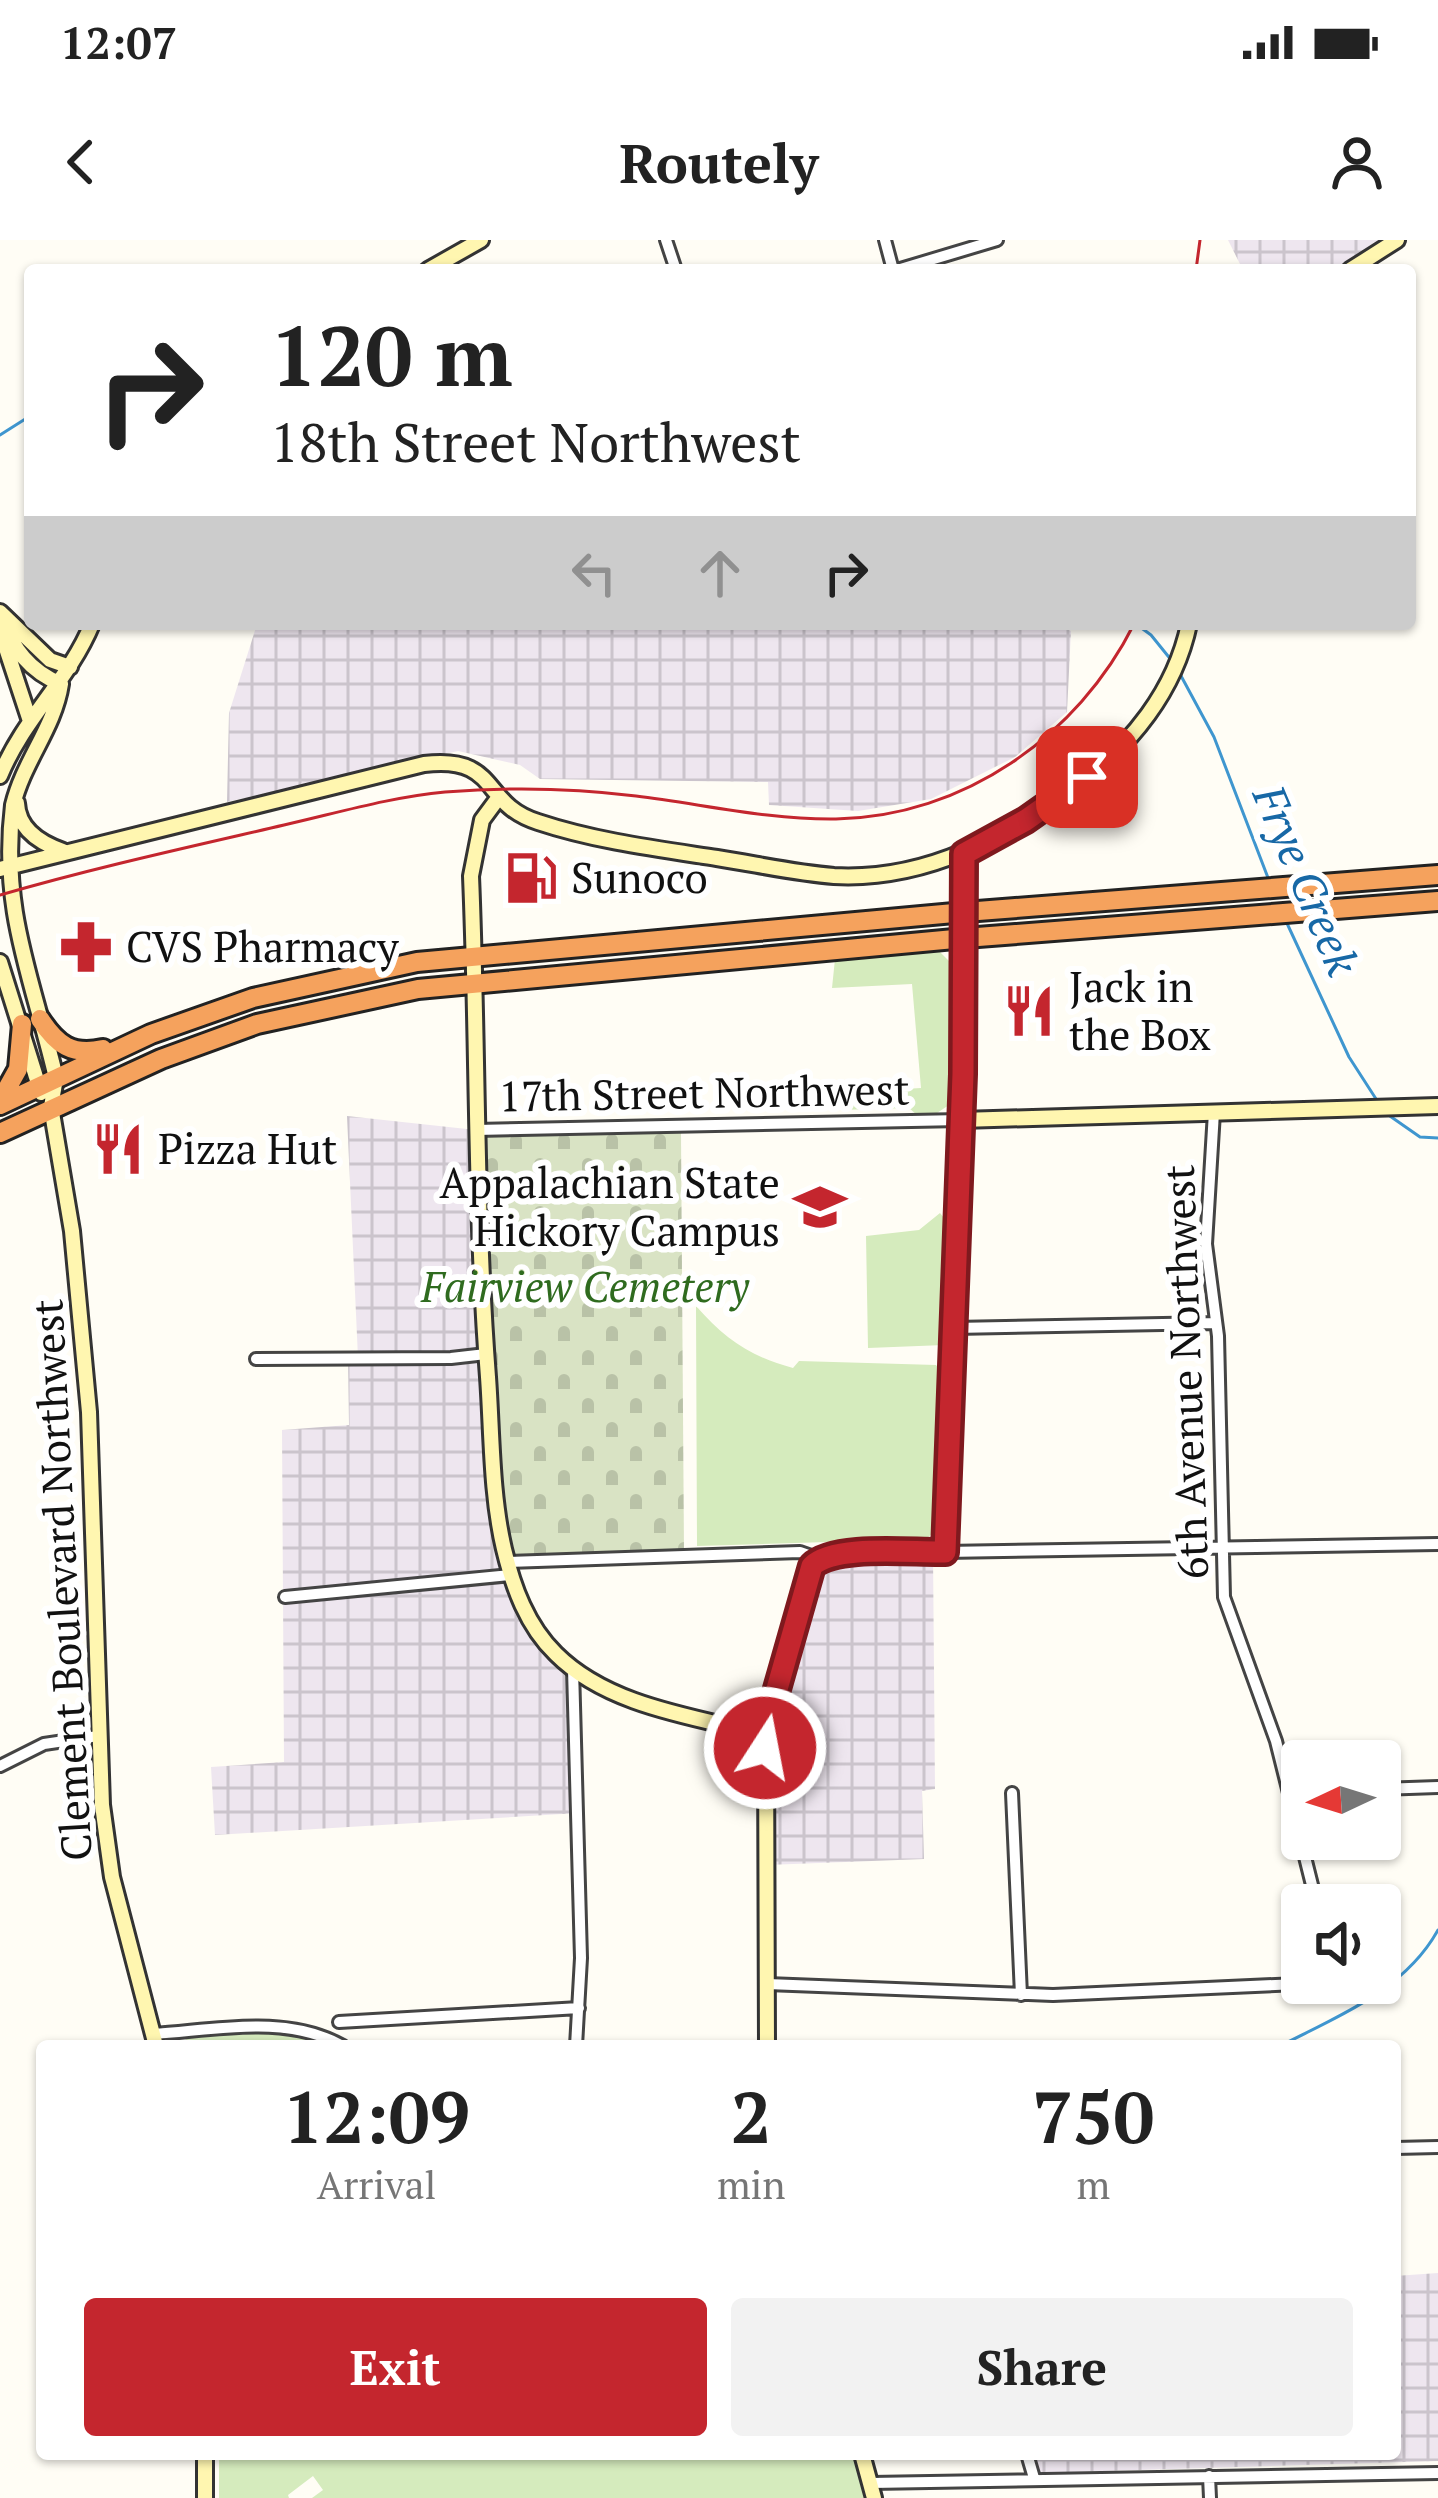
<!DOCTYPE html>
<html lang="en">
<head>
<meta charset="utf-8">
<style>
	body { margin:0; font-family:"PT Serif",serif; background:#f2f2f2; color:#222; height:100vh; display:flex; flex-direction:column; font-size:45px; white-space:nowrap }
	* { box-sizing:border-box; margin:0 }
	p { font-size:39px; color:#767676 }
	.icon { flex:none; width:66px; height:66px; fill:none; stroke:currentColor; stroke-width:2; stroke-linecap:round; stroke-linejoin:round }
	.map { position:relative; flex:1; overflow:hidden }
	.sheet { position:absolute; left:36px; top:1800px; width:1365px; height:420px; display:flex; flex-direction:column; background:#fff; border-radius:12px; box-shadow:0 3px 9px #0004 }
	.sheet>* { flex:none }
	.hud { position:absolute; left:24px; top:24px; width:1392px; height:366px; border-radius:12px; box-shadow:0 3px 9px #0004; background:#fff; color:#222; overflow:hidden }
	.needle { width:78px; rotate:266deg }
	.buttons { position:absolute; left:1281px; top:1500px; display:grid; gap:24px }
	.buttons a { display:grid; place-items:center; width:120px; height:120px; border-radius:12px; background:#fff; box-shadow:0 3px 9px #0004; font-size:60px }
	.pin { position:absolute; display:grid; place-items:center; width:102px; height:102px; color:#fff; margin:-51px; border-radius:24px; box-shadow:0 6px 18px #0006 }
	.me { position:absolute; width:132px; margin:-66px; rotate:11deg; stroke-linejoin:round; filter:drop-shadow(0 0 9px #0008) }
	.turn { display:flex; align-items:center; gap:42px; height:252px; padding:0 48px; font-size:54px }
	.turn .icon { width:156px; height:156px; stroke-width:2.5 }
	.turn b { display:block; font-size:84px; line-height:102px }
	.lanes { display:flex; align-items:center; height:114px; padding:0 48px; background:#0003; justify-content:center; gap:60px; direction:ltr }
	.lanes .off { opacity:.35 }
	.eta { display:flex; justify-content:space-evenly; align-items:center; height:204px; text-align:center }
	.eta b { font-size:72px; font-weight:600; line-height:84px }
	.cta { display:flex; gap:24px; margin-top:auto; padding:24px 48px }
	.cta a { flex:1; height:138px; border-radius:12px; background:#c4262e; color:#fff; font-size:48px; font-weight:600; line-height:138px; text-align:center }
	.cta a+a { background:#f2f2f2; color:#222 }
	.status { display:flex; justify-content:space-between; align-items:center; height:84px; padding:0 60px; background:#fff; direction:ltr }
	.status svg { height:33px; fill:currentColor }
	header { display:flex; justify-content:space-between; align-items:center; height:156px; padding:0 48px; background:#fff; font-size:54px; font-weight:600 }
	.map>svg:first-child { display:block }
	.industrial { fill:url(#industrial-grid) }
	.green { fill:#d5ebbd }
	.cemetery { fill:url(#cemetery-stones) }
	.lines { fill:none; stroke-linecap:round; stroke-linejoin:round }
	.stream { stroke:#3f96cf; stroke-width:3 }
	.street-casing { stroke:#444; stroke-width:16 }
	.secondary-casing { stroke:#333; stroke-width:20 }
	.highway-casing { stroke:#222; stroke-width:24 }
	.street { stroke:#fff; stroke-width:10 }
	.secondary { stroke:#fff6b0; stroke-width:14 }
	.highway { stroke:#f5a25d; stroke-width:18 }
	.rail { stroke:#c4262e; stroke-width:3 }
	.route-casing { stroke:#7f191e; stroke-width:30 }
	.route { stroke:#c4262e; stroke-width:21 }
	.labels { text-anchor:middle; stroke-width:12; stroke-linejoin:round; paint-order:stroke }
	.poi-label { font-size:42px; fill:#111; stroke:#fff; text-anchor:start }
	.street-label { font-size:42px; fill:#111; stroke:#fff }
	.park-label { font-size:42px; font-style:italic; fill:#2f6b1f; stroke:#fff }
	.water-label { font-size:45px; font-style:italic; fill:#1768a6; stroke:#fff }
</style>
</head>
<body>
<div class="status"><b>12:07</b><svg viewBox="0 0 49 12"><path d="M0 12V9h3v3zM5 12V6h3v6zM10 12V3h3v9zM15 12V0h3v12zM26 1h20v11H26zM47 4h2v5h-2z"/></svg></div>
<header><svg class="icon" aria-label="back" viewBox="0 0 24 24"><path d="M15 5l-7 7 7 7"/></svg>Routely<svg class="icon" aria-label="person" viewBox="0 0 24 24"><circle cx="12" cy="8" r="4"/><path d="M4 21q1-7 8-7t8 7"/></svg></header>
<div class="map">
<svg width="1438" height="2258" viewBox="0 0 1438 2258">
	<defs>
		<pattern id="industrial-grid" width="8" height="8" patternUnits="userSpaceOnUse" patternTransform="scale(3)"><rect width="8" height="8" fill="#eee6ef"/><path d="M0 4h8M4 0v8" fill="none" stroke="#cbc4cc"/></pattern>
		<pattern id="cemetery-stones" width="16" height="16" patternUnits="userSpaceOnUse" patternTransform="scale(3)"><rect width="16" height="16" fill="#d9e3c4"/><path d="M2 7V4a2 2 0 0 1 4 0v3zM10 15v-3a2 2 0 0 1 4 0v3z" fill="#b9c2a7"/></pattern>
	</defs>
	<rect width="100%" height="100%" fill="#fffdf5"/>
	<path class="industrial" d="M1228 0H1384L1339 30H1250L1242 28Z
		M257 384H1057L1071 391 1067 472 1015 517 931 559 858 571 769 565 768 542 540 539 520 525 458 511 227 562 229 473Z
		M347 876 476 890 500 1287 528 1377 573 1429 579 1573 215 1595 211 1527 284 1522 282 1190 349 1185 348 1118H358Z
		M933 1313 935 1549 922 1551 924 1619 767 1625 765 1508 788 1410 820 1319Z
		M1438 2033V2221L1038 2233 1033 2214H1395V2036Z"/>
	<path class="green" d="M940 712 953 725 949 865 937 873 917 875 909 868 837 870 825 866 826 858 835 853 921 848 912 744 832 748 835 719Z
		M940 973 949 984 944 1105 868 1108 866 996 919 990Z
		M696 1066C725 1099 751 1117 793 1128L799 1121 936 1125 942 1132 934 1292 926 1299 697 1306Z
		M278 1793 308 1797 331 1806H176L191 1796Z
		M219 2214H858L869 2258H312L323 2250 313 2236 288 2255 289 2258H219Z"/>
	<path class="cemetery" d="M681 893 684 1312 511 1318 492 1137 483 896Z"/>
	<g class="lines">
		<path class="stream" d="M0 195 30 176
			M1136 384 1151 395 1172 421
			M1180 434 1214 497 1270 643
			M1285 679 1349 817 1378 862
			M1387 874 1420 897 1438 898
			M1280 1806C1338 1776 1405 1750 1438 1690"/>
		<g class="street-casing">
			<path id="street" d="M666 0 676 30
				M885 0 893 30
				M897 30 997 0
				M1214 872 1206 1004 1218 1096 1224 1357 1276 1501 1317 1665
				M476 890 961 880
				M954 1088 1216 1083
				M256 1119 451 1118 486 1114
				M945 1312 1438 1304
				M508 1322 800 1312 820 1319
				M285 1357 511 1335
				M573 1429 581 1718 576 1806
				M0 1526 44 1504 98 1496
				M1380 1549 1438 1547
				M1012 1553 1021 1755
				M767 1744 1053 1755 1319 1743
				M339 1782 579 1768
				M153 1794C216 1790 286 1774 343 1806
				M1395 1908 1438 1907
				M1027 2214 1034 2238
				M1209 2236 1210 2258
				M871 2243 1438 2233"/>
		</g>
		<g class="secondary-casing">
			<path id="secondary" d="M428 30 481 0
				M1350 30 1397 0
				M0 372 50 420 70 427
				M0 377C14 409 29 431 61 444
				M0 390 30 481
				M61 444C54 489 24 520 13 565 0 671 33 739 56 838L51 867 72 991 89 1172 102 1565 112 1637 156 1806
				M0 536C23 479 69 440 92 384
				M499 557 482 580 471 636C478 803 475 970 488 1137 492 1193 491 1254 504 1309 513 1347 527 1386 556 1414 609 1467 696 1477 766 1495
				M17 563C18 589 40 603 63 611
				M0 629 424 524C500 515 480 564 538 582 595 601 658 609 717 618 756 624 795 633 834 636 927 641 1005 597 1077 545 1131 505 1175 451 1189 384
				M0 722 41 853
				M961 880 1438 866
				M767 1806 766 1495 806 1338 812 1326 831 1315 945 1312 963 834 964 614
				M205 2214V2258
				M862 2214 874 2258"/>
		</g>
		<g class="highway-casing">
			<path id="highway" d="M40 779C57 805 72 816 103 809
				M0 861 18 829 22 784
				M0 865 151 794 253 758 417 722 965 672 1438 635
				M0 893 161 819 257 784 418 749 965 698 1438 661"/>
		</g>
		<use href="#street" class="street"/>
		<use href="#secondary" class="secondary"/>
		<use href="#highway" class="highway"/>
		<path class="rail" d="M1196 30 1200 0
			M0 655C93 628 189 607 284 585 337 573 391 557 445 552 509 547 572 548 636 556 702 564 769 580 836 579 963 577 1078 496 1134 384"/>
	</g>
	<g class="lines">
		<g class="route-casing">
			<path id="route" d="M765 1508 769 1477 812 1326C835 1304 912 1313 945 1312L963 834 964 614 1026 580 1087 537"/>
		</g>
		<use href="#route" class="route"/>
	</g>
	<defs>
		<g id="fuel-bare" transform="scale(4.14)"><path d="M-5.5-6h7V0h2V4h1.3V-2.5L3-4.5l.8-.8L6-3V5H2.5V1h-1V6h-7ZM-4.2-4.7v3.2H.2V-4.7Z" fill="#c4262e" stroke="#fff" stroke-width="2.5" paint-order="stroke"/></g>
		<g id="pharmacy-bare" transform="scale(4.14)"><path d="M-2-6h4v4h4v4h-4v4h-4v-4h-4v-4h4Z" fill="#c4262e" stroke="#fff" stroke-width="2.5" paint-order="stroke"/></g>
		<g id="restaurant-bare" transform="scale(4.14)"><path d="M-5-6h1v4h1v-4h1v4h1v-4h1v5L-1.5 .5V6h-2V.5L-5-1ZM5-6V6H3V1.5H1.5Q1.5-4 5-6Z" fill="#c4262e" stroke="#fff" stroke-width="2.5" paint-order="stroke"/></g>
		<g id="university-bare" transform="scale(4.14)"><path d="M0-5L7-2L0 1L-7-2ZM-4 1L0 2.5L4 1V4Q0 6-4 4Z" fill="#c4262e" stroke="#fff" stroke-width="2.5" paint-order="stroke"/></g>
	</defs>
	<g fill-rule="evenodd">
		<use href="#fuel-bare" x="531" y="638"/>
		<use href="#pharmacy-bare" x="86" y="707"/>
		<use href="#restaurant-bare" x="1029" y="771"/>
		<use href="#restaurant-bare" x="118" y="909"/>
		<use href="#university-bare" x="820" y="967"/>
	</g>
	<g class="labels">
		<g class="poi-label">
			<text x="571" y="653">Sunoco</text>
			<text x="126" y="722">CVS Pharmacy</text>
			<text x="1069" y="762">Jack in<tspan x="1069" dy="48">the Box</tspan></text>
			<text x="158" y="924">Pizza Hut</text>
			<text x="780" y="958" text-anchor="end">Appalachian State<tspan x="780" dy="48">Hickory Campus</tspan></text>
		</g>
		<g class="street-label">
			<text transform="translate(704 853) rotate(-1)" y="15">17th Street Northwest</text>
			<text transform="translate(1186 1132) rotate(-92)" y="15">6th Avenue Northwest</text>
			<text transform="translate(62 1340) rotate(-93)" y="15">Clement Boulevard Northwest</text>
		</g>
		<g class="park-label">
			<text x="585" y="1062">Fairview Cemetery</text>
		</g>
		<g class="water-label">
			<text transform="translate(1306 640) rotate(67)" y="16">Frye Creek</text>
		</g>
	</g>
</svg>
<div class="buttons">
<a><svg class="needle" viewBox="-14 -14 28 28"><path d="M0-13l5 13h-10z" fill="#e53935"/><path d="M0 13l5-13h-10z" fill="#767676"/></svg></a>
<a><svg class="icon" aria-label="sound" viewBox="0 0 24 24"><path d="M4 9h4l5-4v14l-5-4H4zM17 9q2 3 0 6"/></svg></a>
</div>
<div class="pin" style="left:1087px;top:537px;background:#d93025"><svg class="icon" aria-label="arrive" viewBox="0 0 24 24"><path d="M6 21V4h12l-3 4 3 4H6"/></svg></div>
<svg class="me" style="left:765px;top:1508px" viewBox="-20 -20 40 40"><circle r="17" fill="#c4262e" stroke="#fff" stroke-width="3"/><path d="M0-11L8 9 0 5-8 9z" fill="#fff"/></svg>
<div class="hud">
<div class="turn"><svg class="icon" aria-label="right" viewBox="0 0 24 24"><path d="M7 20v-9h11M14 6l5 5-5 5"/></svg><div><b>120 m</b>18th Street Northwest</div></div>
<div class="lanes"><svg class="icon off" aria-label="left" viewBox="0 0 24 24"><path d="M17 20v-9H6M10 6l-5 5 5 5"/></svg><svg class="icon off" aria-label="ahead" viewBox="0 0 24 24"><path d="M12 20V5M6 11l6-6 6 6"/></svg><svg class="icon" aria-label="right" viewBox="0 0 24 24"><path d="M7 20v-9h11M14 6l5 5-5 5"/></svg></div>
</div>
<section class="sheet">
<div class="eta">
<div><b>12:09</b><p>Arrival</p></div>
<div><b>2</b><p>min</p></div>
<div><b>750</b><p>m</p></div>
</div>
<div class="cta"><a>Exit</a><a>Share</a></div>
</section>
</div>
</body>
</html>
